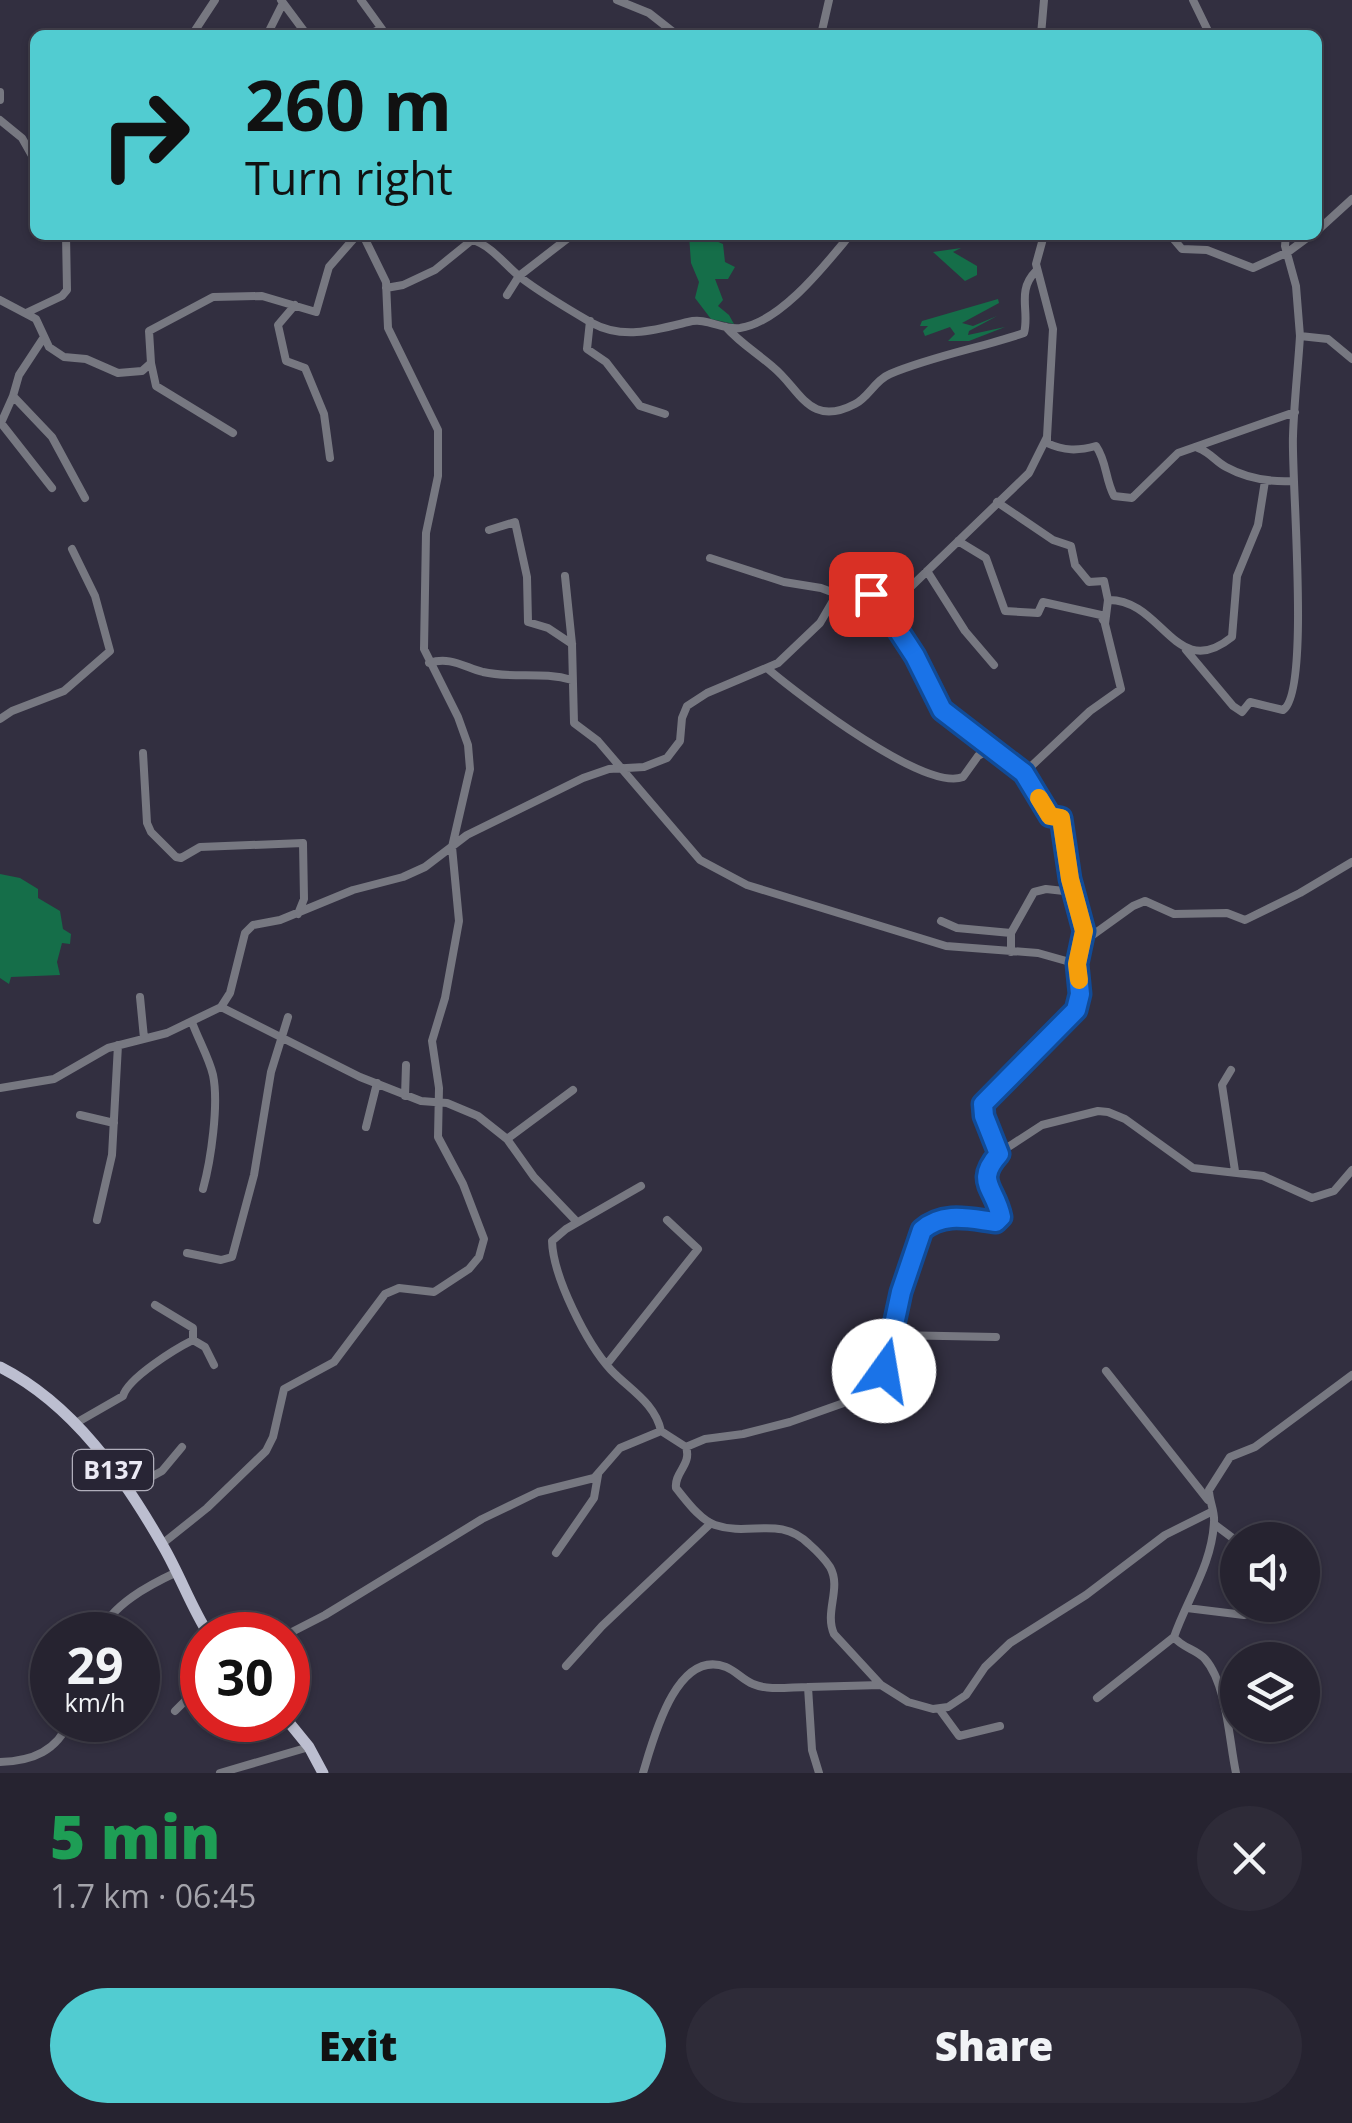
<!DOCTYPE html>
<html lang="en">
<head>
<meta charset="utf-8">
<style>
	body { margin:0; font-family:"Open Sans",sans-serif; background:#2e2b38; color:#f1f3f6; height:100vh; display:flex; flex-direction:column; font-size:38px; white-space:nowrap }
	* { box-sizing:border-box; margin:0 }
	p { font-size:32px; color:#a4a4ab }
	.icon { flex:none; width:55px; height:55px; fill:none; stroke:currentColor; stroke-width:2; stroke-linecap:round; stroke-linejoin:round }
	.map { position:relative; height:1773px; overflow:hidden }
	.drawer { display:flex; flex-direction:column; background:#262330; flex:1 }
	.drawer>* { flex:none }
	.hud { position:absolute; left:30px; top:30px; width:1292px; height:210px; border-radius:15px; box-shadow:0 2px 8px #0004,0 0 0 2px #42404c; background:#51ccd1; color:#111; overflow:hidden }
	.tools { position:absolute; left:1220px; top:1522px; display:grid; gap:20px }
	.tools a { display:grid; place-items:center; width:100px; height:100px; border-radius:50%; background:#262330; box-shadow:0 2px 8px #0004,0 0 0 2px #42404c; font-size:50px }
	.speed { position:absolute; left:30px; top:1612px; display:flex; gap:20px; font-size:50px; font-weight:700; text-align:center }
	.speed>* { display:grid; place-content:center; width:130px; height:130px; border-radius:50%; background:#262330; box-shadow:0 2px 8px #0004,0 0 0 2px #42404c; line-height:1 }
	.speed small { font-size:25px; font-weight:400 }
	.speed .limit { border:15px solid #d22; background:#fff; color:#111 }
	.pin { position:absolute; display:grid; place-items:center; width:85px; height:85px; color:#fff; margin:-42px; border-radius:20px; box-shadow:0 5px 15px #0006 }
	.me { position:absolute; width:110px; margin:-55px; rotate:13deg; stroke-linejoin:round; filter:drop-shadow(0 0 8px #0008) }
	.turn { display:flex; align-items:center; gap:35px; height:210px; padding:0 50px; font-size:45px }
	.turn .icon { width:130px; height:130px; stroke-width:2.5 }
	.turn b { display:block; font-size:70px; line-height:85px }
	.round { display:grid; place-items:center; flex:none; width:105px; height:105px; border-radius:52px; background:#2e2b38 }
	.head { display:flex; align-items:center; justify-content:space-between; height:170px; padding:0 50px }
	h1 { font-size:60px; font-weight:800; line-height:75px; color:#1e9e55 }
	.primary-button { display:flex; gap:20px; margin-top:auto; padding:20px 50px }
	.primary-button a { flex:1; height:115px; border-radius:60px; background:#51ccd1; color:#111; font-size:40px; font-weight:800; line-height:115px; text-align:center }
	.primary-button a+a { background:#2e2b38; color:#f1f3f6 }
	.map>svg:first-child { display:block }
	.forest { fill:#156e49 }
	.lines { fill:none; stroke-linecap:round; stroke-linejoin:round }
	.minor { stroke:#777881; stroke-width:8 }
	.major { stroke:#bcbed0; stroke-width:11 }
	.route-casing { stroke:#114b97; stroke-width:25 }
	.route { stroke:#1a73e8; stroke-width:18 }
	.slow { stroke:#f59e0b; stroke-width:18 }
	.labels { text-anchor:middle; stroke-width:9; stroke-linejoin:round; paint-order:stroke }
	.shield { fill:#282535; stroke:#b0aebb; stroke-width:2.5 }
	.shield-label { font-size:25px; font-weight:bold; fill:#eae9f4 }
</style>
</head>
<body>
<div class="map">
<svg width="1352" height="1773" viewBox="0 0 1352 1773">
	<rect width="100%" height="100%" fill="#322f40"/>
	<path class="forest" d="M689 235H702L723 244 725 262 735 267 728 279H715L723 300 718 306 729 315 734 324 711 319 695 298 699 282 691 263Z
		M961 248 953 252 977 266V275L965 281 933 252Z
		M998 299 999 303 962 323 973 326 997 316 969 331 968 335 1005 327 969 341H948L955 334 950 327 925 336 923 331 928 326H920L922 321Z
		M0 874 20 878 38 889V898L60 911 63 929 71 934 70 944 62 943 57 962 60 975 11 977 9 984 0 978Z"/>
	<g class="lines">
		<path class="minor" d="M281 0 307 35
			M361 0 382 29
			M617 0 649 13 677 35
			M1193 0 1210 35
			M192 35 215 0
			M267 35 283 3
			M367 35 381 29 387 35
			M821 35 829 0
			M1041 35 1044 0
			M0 92V100
			M0 120 22 138 35 161
			M1318 230 1352 199
			M1170 235 1182 249 1207 250 1253 268 1288 252 1311 235
			M1286 235 1285 246 1296 286 1300 336 1328 339 1352 359
			M386 288 403 285 435 270 472 240C491 245 505 265 520 277 542 294 568 309 592 323 623 340 656 330 688 322 707 317 721 330 740 328 781 322 825 265 850 235
			M507 295 519 276 572 235
			M0 300 36 319 49 347 64 357 86 359 118 373 142 371 151 363 149 331 213 297 262 296 316 312 329 267 357 235
			M295 305 278 325 286 361 305 368 324 414 330 458
			M26 313 62 296 67 290 66 235
			M590 321 587 349 606 362 640 406 665 414
			M726 327C740 343 757 353 773 367 801 390 809 428 855 404 869 397 875 380 890 374 933 356 980 348 1024 333 1030 311 1016 291 1036 271
			M44 337 19 375 13 396 52 437 85 498
			M151 363 156 386 233 433
			M13 396 1 423 52 488
			M1047 437V443C1064 451 1078 451 1096 446 1107 462 1105 479 1114 496L1132 498 1178 453 1295 412
			M1198 448C1211 453 1215 461 1226 467 1246 478 1270 482 1292 481
			M997 502 1053 540 1071 546 1075 565 1089 582 1104 581 1108 600
			M489 530 515 522 527 577 528 622 548 628 572 644
			M958 541 986 558 1005 611 1038 613 1043 602 1101 615 1103 620
			M710 558 784 582 821 588 837 594
			M927 571 965 631 994 665
			M565 576 572 644 574 723 598 741 700 860 747 885 946 946 1038 953 1077 964 1080 994 1075 1010 983 1104 984 1117 999 1153
			M883 607 915 657 943 711 989 748
			M1186 650 1233 706 1242 712 1250 702 1283 710C1311 693 1291 479 1293 436 1294 403 1298 369 1300 336
			M429 663C450 656 464 667 483 672 513 679 542 671 572 680
			M768 669C800 696 925 792 963 777L978 756 990 749 1024 773 1051 816 1061 819 1069 879 1084 931 1077 964
			M0 719 12 711 64 691 110 651 95 596 72 549
			M143 753 147 823 151 832 176 857 181 858 200 847 303 843 304 899 298 914
			M1024 773 1090 711 1121 689 1105 624 1108 600C1163 599 1175 683 1232 637L1237 576 1258 525 1265 481
			M941 921 957 928 1011 933
			M1083 942 1133 906 1145 901 1174 914 1227 913 1245 920 1300 893 1352 862
			M1011 952V933L1034 892 1046 889 1073 892
			M140 997 144 1038
			M221 1007 360 1077 421 1101 447 1103 478 1116 507 1139 534 1177 577 1222
			M192 1022C198 1039 209 1058 213 1075 219 1104 211 1160 203 1189
			M1231 1070 1222 1085 1235 1171
			M0 1088 54 1079 108 1048 167 1033 221 1007 230 993 245 933 253 925 280 920 353 890 403 877 425 867 467 835 583 778 609 769 644 767 667 758 680 741 682 718 687 706 707 693 778 663 820 623 837 594 866 592 887 607 896 601 1029 473 1047 437 1053 329 1036 264 1044 235
			M405 1096 406 1065
			M80 1115 114 1123
			M366 1127 377 1083
			M507 1139 573 1090
			M641 1186 566 1229 552 1241C553 1277 587 1344 611 1370 630 1390 655 1403 661 1431L686 1447C692 1465 674 1472 676 1488 686 1500 700 1520 715 1525 750 1537 779 1515 809 1544 817 1551 824 1558 830 1567 842 1588 824 1612 834 1634L881 1685 908 1702 933 1709 948 1707 966 1695 985 1667 1010 1643 1086 1595 1165 1535 1213 1511
			M97 1220 112 1155 118 1045
			M187 1253 221 1260 232 1257 254 1175 271 1072 288 1017
			M892 1335 996 1337
			M193 1340 205 1347 214 1365
			M607 1364 698 1249 667 1220
			M1106 1371 1208 1500
			M76 1423 123 1396C128 1378 175 1349 193 1340V1328L155 1305
			M686 1447 705 1439 743 1434 790 1422 855 1399 882 1376 901 1292 921 1230C947 1210 971 1223 999 1221 1004 1203 984 1188 987 1168L999 1153 1042 1125 1098 1111 1108 1112 1125 1119 1193 1168 1263 1176 1312 1198 1334 1191 1352 1170
			M127 1490 162 1471 182 1447
			M1214 1524 1238 1542
			M162 1544 207 1508 266 1451 273 1437 284 1389 334 1362 385 1294 399 1288 434 1292 469 1269 479 1257 484 1239 463 1184 438 1137 439 1088 432 1041 445 998 459 921 452 847 470 769 468 745 458 717 424 649 426 533 438 476V430L388 328 386 282 363 235
			M556 1553 594 1498 598 1475
			M1187 1608 1244 1615
			M99 1635C111 1605 149 1585 177 1572
			M286 1635 325 1615 482 1519 538 1492 594 1478 620 1448 661 1431
			M566 1666 602 1626 710 1524
			M1097 1698 1174 1637
			M940 1710 959 1736 1000 1726
			M175 1711 202 1684
			M0 1762C33 1761 57 1751 70 1720
			M220 1773 309 1747
			M643 1773C653 1740 676 1648 726 1667 736 1671 743 1680 753 1684 769 1691 790 1687 808 1687
			M819 1773 812 1750 808 1687 881 1685
			M1236 1773C1229 1741 1227 1684 1205 1659 1196 1649 1182 1648 1174 1637 1187 1599 1212 1565 1214 1522 1215 1511 1209 1501 1209 1490L1230 1457 1255 1447 1352 1375"/>
		<path class="major" d="M0 1367C73 1404 123 1476 163 1546 180 1575 191 1607 209 1635
			M287 1720 309 1747 323 1773"/>
	</g>
	<g class="lines">
		<g class="route-casing">
			<path id="route" d="M871 594 883 607 915 656 942 710 1024 773 1050 816 1061 818 1070 879 1084 931 1077 964 1080 994 1076 1010 983 1104 984 1116 999 1154C974 1182 995 1187 1001 1217L996 1222C970 1219 944 1211 922 1230L901 1292 884 1371"/>
		</g>
		<use href="#route" class="route"/>
		<path class="slow" d="M1039 798 1050 816 1061 818 1070 879 1084 931 1077 964 1079 980"/>
	</g>
	<g class="labels">
		<rect class="shield" x="73" y="1450" width="80" height="40" rx="8"/>
		<g class="shield-label">
			<text x="113" y="1479">B137</text>
		</g>
	</g>
</svg>
<div class="tools">
<a><svg class="icon" aria-label="sound" viewBox="0 0 24 24"><path d="M4 9h4l5-4v14l-5-4H4zM17 9q2 3 0 6"/></svg></a>
<a><svg class="icon" aria-label="layers" viewBox="0 0 24 24"><path d="M12 4l9 5-9 5-9-5zM3 14l9 5 9-5"/></svg></a>
</div>
<div class="speed"><div>29<small>km/h</small></div><div class="limit">30</div></div>
<div class="pin" style="left:871px;top:594px;background:#d93025"><svg class="icon" aria-label="arrive" viewBox="0 0 24 24"><path d="M6 21V4h12l-3 4 3 4H6"/></svg></div>
<svg class="me" style="left:884px;top:1371px" viewBox="-20 -20 40 40"><circle r="19" fill="#fff"/><path d="M0-13L10 11 0 6-10 11z" fill="#1a73e8"/></svg>
<div class="hud">
<div class="turn"><svg class="icon" aria-label="right" viewBox="0 0 24 24"><path d="M7 20v-9h11M14 6l5 5-5 5"/></svg><div><b>260 m</b>Turn right</div></div>
</div>
</div>
<section class="drawer">
<div class="head"><div><h1>5 min</h1><p>1.7 km · 06:45</p></div><a class="round"><svg class="icon" aria-label="close" viewBox="0 0 24 24"><path d="M6 6l12 12M18 6L6 18"/></svg></a></div>
<div class="primary-button"><a>Exit</a><a>Share</a></div>
</section>
</body>
</html>
